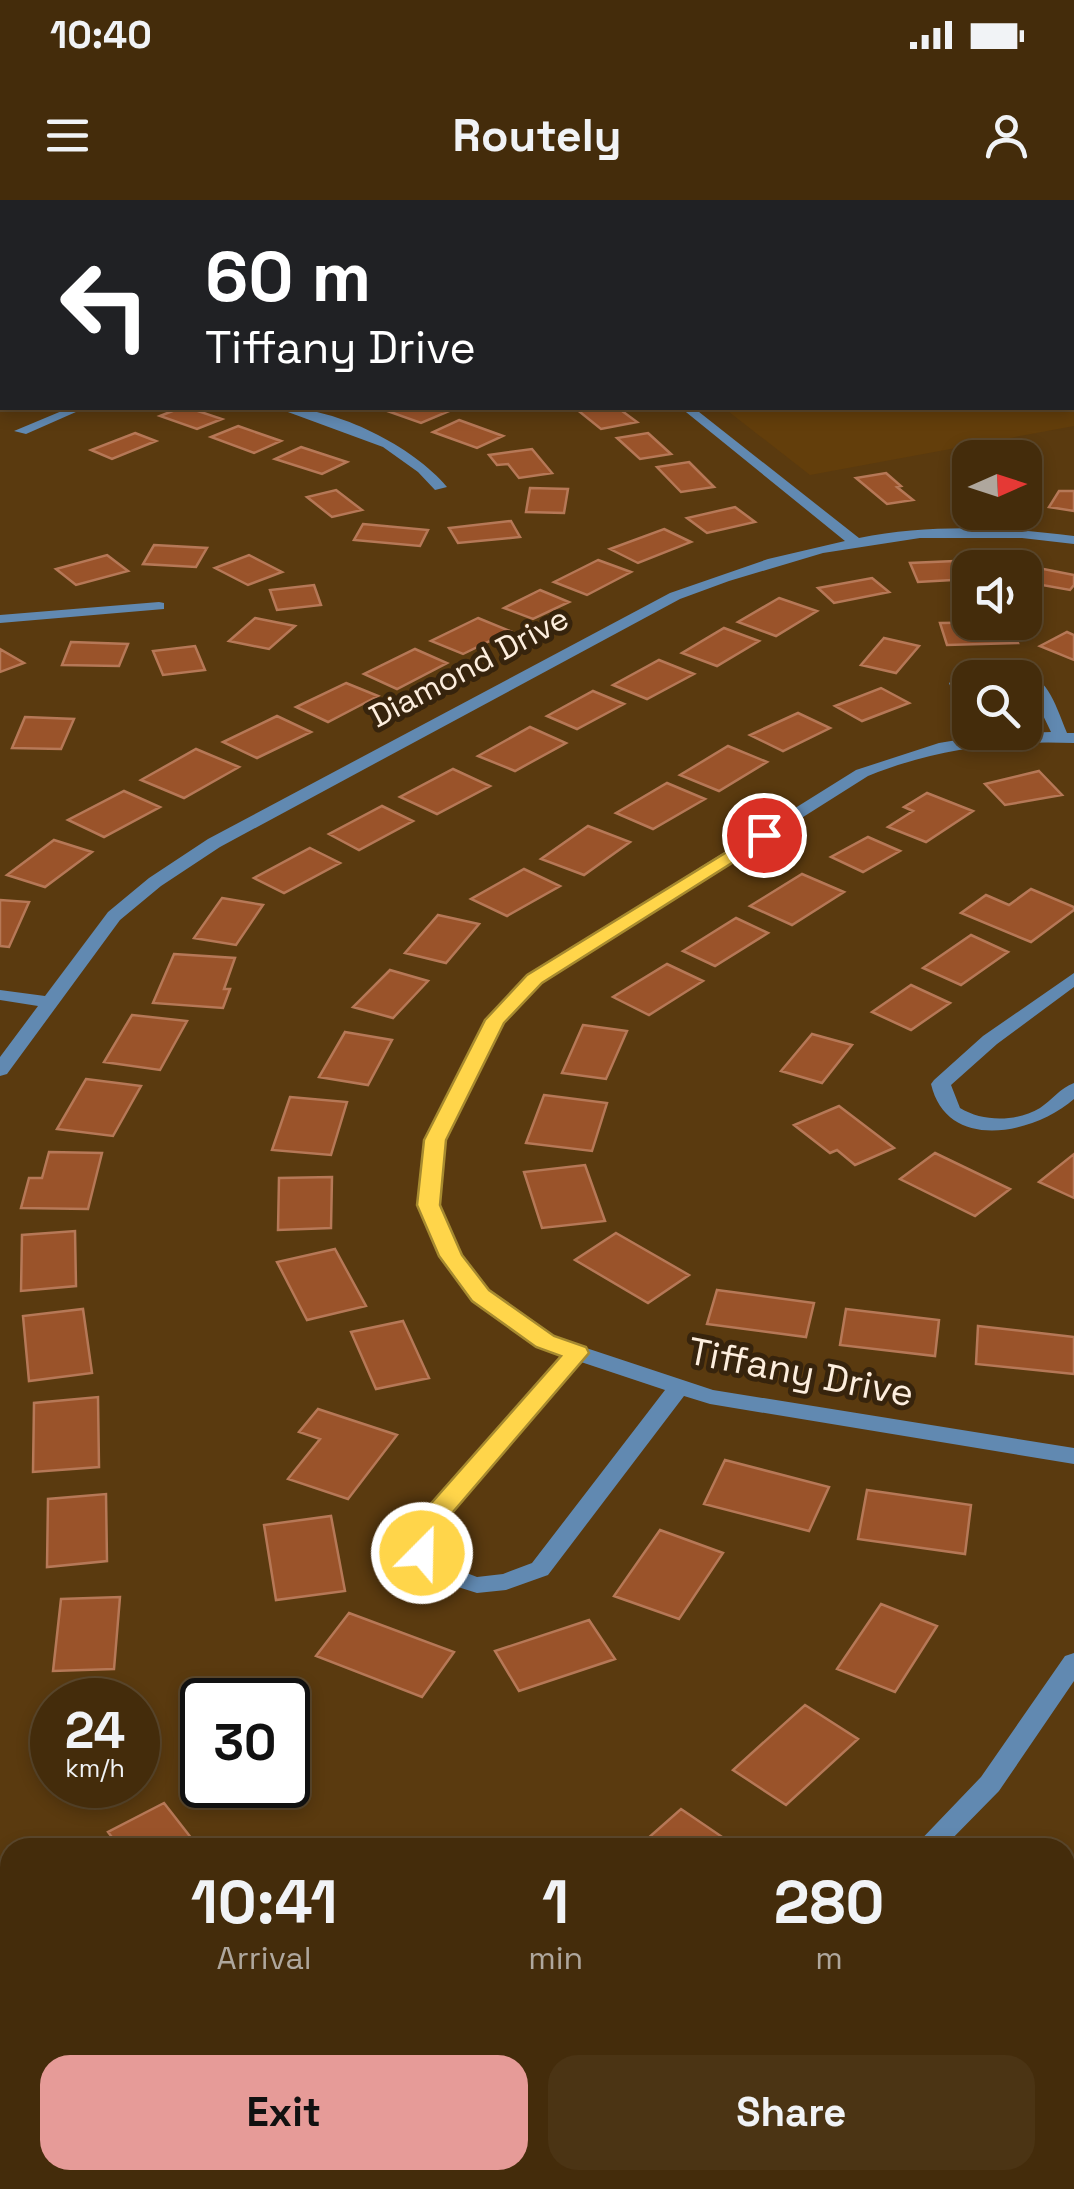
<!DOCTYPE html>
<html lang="en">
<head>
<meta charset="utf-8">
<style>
	body { margin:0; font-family:"Space Grotesk",sans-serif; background:#4b3414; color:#f1f3f6; height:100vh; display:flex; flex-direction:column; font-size:38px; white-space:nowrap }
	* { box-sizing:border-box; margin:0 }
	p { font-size:32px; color:#afa79d }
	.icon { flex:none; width:55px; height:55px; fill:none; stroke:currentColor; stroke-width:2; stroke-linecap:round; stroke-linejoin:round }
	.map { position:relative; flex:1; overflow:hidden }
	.sheet { position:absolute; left:0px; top:1638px; width:1075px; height:352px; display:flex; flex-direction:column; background:#442c0b; border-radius:30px 30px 0 0; box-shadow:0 5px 15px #0003,0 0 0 2px #5c482c }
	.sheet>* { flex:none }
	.guide { position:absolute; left:0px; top:0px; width:1075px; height:210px; box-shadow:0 5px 15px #0003,0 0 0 2px #5c482c; background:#202124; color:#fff; overflow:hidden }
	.needle { width:65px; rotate:87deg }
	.fabs { position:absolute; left:952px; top:240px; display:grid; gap:20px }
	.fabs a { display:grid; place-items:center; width:90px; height:90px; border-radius:20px; background:#442c0b; box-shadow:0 5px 15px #0003,0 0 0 2px #5c482c; font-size:50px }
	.speed { position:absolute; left:30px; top:1478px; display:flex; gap:20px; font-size:50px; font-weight:700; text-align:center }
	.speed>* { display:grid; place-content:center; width:130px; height:130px; border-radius:50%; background:#442c0b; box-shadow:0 5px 15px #0003,0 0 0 2px #5c482c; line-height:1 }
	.speed small { font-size:25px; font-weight:400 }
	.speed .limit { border:5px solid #111; border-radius:15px; background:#fff; color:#111 }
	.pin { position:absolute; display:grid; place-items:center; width:85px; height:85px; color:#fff; margin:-42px; border:5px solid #fff; border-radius:50%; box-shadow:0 2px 10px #0007 }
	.me { position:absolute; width:110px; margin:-55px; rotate:23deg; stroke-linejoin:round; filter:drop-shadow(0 0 8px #0008) }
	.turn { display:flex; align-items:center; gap:35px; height:210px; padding:0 40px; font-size:45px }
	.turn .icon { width:130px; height:130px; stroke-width:2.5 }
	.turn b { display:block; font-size:70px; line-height:85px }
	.eta { display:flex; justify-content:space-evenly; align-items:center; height:170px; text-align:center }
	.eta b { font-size:60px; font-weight:700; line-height:70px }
	.button { display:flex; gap:20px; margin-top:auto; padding:20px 40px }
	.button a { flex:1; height:115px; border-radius:30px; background:#e69b98; color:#111; font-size:40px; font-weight:700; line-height:115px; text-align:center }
	.button a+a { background:#4b3414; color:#f1f3f6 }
	.status { display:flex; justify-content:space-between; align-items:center; height:70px; padding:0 50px; background:#442c0b; direction:ltr }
	.status svg { height:28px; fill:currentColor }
	header { display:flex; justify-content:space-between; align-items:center; height:130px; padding:0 40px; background:#442c0b; font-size:45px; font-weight:700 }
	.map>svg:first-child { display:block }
	.built { fill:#633e0b }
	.building { fill:#9a532a; stroke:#b67857; stroke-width:2.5 }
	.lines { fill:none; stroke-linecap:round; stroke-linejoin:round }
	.minor { fill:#6189b1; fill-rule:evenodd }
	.route { fill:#ffd54a; stroke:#a68a30; stroke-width:2.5 }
	.labels { text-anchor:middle; stroke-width:10; stroke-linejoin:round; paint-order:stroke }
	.far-street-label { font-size:32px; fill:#fdeede; stroke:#37240d }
	.street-label { font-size:38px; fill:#fdeede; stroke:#37240d }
</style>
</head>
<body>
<div class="status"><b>10:40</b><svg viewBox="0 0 49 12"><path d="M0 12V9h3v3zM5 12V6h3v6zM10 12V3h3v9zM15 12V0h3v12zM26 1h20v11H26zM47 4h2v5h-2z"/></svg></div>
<header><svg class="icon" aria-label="menu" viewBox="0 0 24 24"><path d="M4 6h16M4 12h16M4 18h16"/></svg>Routely<svg class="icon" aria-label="person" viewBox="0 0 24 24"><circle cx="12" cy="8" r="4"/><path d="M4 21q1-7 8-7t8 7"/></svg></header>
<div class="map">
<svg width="1074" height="1989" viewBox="0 0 1074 1989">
	<rect width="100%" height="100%" fill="#5a3a0f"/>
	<path class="built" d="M1073 11 1074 226 810 275 724 208H1072Z"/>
	<path class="building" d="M180 208H189L222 219 197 229 160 216Z
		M379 208H434L447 212 421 223Z
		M575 208H618L637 222 601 229Z
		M459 220 503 236 477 248 433 232Z
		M238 226 281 241 254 253 211 237Z
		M135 233 156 241 112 259 91 250Z
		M648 233 671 254 640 259 617 238Z
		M301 247 347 262 322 274 275 259Z
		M532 249 552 273 519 278 508 264 497 265 489 255Z
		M689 262 714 287 681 292 657 267Z
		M886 273 901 286 897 287 913 300 887 304 856 278Z
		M530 288 568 289 564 313 526 312Z
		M336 290 362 310 332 317 307 297Z
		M1059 291H1074V311L1049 307Z
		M735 307 755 322 707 333 687 318Z
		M511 321 520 337 458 343 449 328Z
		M363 324 428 330 420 346 354 340Z
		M664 329 691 342 638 363 610 349Z
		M154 345 207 348 196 367 143 364Z
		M107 355 128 371 76 385 56 369Z
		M249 355 282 372 248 385 215 368Z
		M598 360 631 372 587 395 554 382Z
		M978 360 982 368H970V379L918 382 910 363Z
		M1018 364 1074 375V385L1070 390 1025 382V368H1015Z
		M872 378 889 392 834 403 818 388Z
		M314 385 321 405 277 410 270 390Z
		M540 390 569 402 533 419 504 408Z
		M779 398 817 411 776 436 738 422Z
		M255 418 295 426 269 449 229 441Z
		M478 418 510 431 463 454 431 441Z
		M1010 422 1018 443 947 445 940 423Z
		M724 428 759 441 717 466 682 453Z
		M1067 432 1074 435V460L1040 446Z
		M884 438 919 446 896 473 861 465Z
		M71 442 128 444 119 466 62 465Z
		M195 446 205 470 163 475 153 451Z
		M0 449 24 463 0 472Z
		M415 449 447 463 397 489 364 474Z
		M659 460 694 474 647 499 613 485Z
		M346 483 378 496 328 522 296 507Z
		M881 488 909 503 862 521 835 506Z
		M593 491 624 504 577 529 547 516Z
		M798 513 830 528 783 551 750 535Z
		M277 516 311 532 257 558 223 542Z
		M25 517 74 519 61 549 12 548Z
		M530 527 566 543 515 571 478 556Z
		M728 546 767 562 719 591 680 575Z
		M196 549 239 567 184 598 141 580Z
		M453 569 490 586 437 614 400 597Z
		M1039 571 1062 595 1005 605 985 584Z
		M667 583 705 599 653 629 616 613Z
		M124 591 160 607 104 637 68 620Z
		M927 593 973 611 926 642 888 627 913 611 904 607Z
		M382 606 413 621 359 650 329 634Z
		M588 626 630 642 584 675 541 659Z
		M868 637 900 651 863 672 831 657Z
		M54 640 92 652 45 687 7 675Z
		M310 648 340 663 284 693 254 678Z
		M524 669 560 686 507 716 471 699Z
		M802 674 844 692 792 725 750 706Z
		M1031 689 1074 707V710L1031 742 961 713 986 695 1009 705Z
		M222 698 263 705 236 745 194 738Z
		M0 700 29 702 9 747 0 746Z
		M438 715 479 724 446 763 405 753Z
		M736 718 768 733 715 766 683 751Z
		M971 735 1008 752 961 785 923 768Z
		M174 754 235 758 224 789H230L223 808 153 803Z
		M667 764 703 781 649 815 613 797Z
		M390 770 428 781 393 818 353 807Z
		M911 785 950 803 911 830 872 812Z
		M132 815 187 821 160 870 104 862Z
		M583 825 627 831 606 879 562 873Z
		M345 832 392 840 368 885 319 877Z
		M812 834 852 845 822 883 781 871Z
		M86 879 141 886 113 936 57 929Z
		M544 895 607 903 592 951 526 943Z
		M290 897 347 902 331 955 272 950Z
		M839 906 894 948 855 965 837 950 830 953 794 925Z
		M49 952 102 953 88 1009 21 1008 29 978H42Z
		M935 953 1010 989 975 1016 900 979Z
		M1074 954V998L1039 982Z
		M585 965 605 1021 542 1028 524 972Z
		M332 977 331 1028 278 1030 279 978Z
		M75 1031 76 1086 21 1091 22 1035Z
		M616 1033 689 1075 648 1103 575 1060Z
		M335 1049 366 1106 307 1120 277 1062Z
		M717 1090 814 1103 806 1137 707 1124Z
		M83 1109 92 1173 29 1181 23 1116Z
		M846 1109 939 1120 935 1156 840 1145Z
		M403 1121 429 1178 376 1189 351 1132Z
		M978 1126 1074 1137V1174L976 1164Z
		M98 1197 99 1267 33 1272 34 1203Z
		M318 1209 397 1235 348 1299 288 1279 320 1239 299 1232Z
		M725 1260 829 1287 809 1331 704 1304Z
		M867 1290 971 1305 965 1354 858 1339Z
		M106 1294 107 1361 47 1367 48 1299Z
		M331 1316 345 1391 276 1400 264 1325Z
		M660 1330 723 1353 679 1419 614 1396Z
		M120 1397 114 1469 53 1471 61 1399Z
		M881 1404 937 1426 895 1492 837 1469Z
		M349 1413 454 1452 422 1497 316 1456Z
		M589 1420 615 1459 519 1491 495 1451Z
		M805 1505 858 1539 786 1605 733 1570Z
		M138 1516 151 1571 138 1574Z
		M164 1603 199 1648H120L108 1632Z
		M681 1609 734 1645 637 1648Z
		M1065 1688 1074 1693V1763L1065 1772Z
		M0 1960 10 1969V1980H22L31 1987 0 1989Z
		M778 1980H848L838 1989H789Z"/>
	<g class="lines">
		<path class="minor" d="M332 0H344L346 2H334Z
			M2 86V94L0 95V87Z
			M69 208H85L26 234 14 231Z
			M277 208C331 205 412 245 447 287L435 290 418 272 383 247Z
			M681 208H694L859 338C930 324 1002 327 1074 336V344L1022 338H920L823 353 729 381 680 399 220 647 161 686 120 720 7 874 0 876V857L38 806 0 800V790L45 796 108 712 149 678 208 639 670 393 768 359 845 341Z
			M159 402 164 403V409L0 423V415Z
			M998 465C1046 470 1051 493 1067 533H1074V543C1002 540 935 549 868 576L540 783 503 822 445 940 439 1005 461 1055 488 1090 553 1137 713 1190 1074 1248V1264L710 1204 684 1196 548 1375 506 1390 477 1393 442 1382 410 1353 417 1323 563 1155 537 1147 474 1100 441 1056 419 1005 425 940 486 820 528 775 856 570 939 543 993 534 1051 532 1025 478 998 474 970 478 965 484 970 497V523L964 521 949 483 969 469ZM581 1162 665 1190 532 1363 503 1374 477 1377 459 1370 434 1351 439 1325Z
			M1074 773V787L997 844 951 885 960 908C983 922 1016 922 1040 908 1052 900 1060 888 1074 883V899C1034 934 947 953 931 884L934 880 983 836Z
			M1074 1453V1481L999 1591 943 1648H913L981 1577 1065 1456Z
			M0 1659 10 1663V1697L0 1693Z
			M258 1980H292L296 1989H262Z
			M567 1980H600L596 1989H563Z"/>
	</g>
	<path class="route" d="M764 629 773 635 770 639 542 783 504 823 446 940 440 1005 462 1055 489 1090 554 1136 586 1147 589 1153 441 1326 432 1359H413L409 1353 419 1317 561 1156 536 1147 472 1101 439 1056 417 1005 424 940 485 820 527 775Z"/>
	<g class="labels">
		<g class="far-street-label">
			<text transform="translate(469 467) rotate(-28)" y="11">Diamond Drive</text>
		</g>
		<g class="street-label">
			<text transform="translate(801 1172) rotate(11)" y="13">Tiffany Drive</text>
		</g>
	</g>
</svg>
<div class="fabs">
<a><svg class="needle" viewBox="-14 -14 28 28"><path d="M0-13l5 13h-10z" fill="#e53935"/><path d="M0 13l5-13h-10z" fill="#afa79d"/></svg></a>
<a><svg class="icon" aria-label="sound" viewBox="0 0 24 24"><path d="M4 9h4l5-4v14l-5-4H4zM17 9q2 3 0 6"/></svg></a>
<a><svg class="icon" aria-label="search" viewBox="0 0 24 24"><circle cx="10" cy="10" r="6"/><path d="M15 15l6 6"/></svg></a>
</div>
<div class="speed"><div>24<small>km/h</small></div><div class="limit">30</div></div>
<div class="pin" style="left:764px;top:635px;background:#d93025"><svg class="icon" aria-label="arrive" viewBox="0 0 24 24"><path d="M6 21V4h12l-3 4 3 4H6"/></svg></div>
<svg class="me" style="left:422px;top:1353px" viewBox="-20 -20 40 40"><circle r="17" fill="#ffd54a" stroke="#fff" stroke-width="3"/><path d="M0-11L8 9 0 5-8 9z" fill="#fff"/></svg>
<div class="guide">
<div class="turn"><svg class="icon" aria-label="left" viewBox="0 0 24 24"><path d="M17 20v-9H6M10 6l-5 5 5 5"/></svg><div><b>60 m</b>Tiffany Drive</div></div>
</div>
<section class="sheet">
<div class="eta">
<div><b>10:41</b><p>Arrival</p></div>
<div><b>1</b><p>min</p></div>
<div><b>280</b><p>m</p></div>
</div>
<div class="button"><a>Exit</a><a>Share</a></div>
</section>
</div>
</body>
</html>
